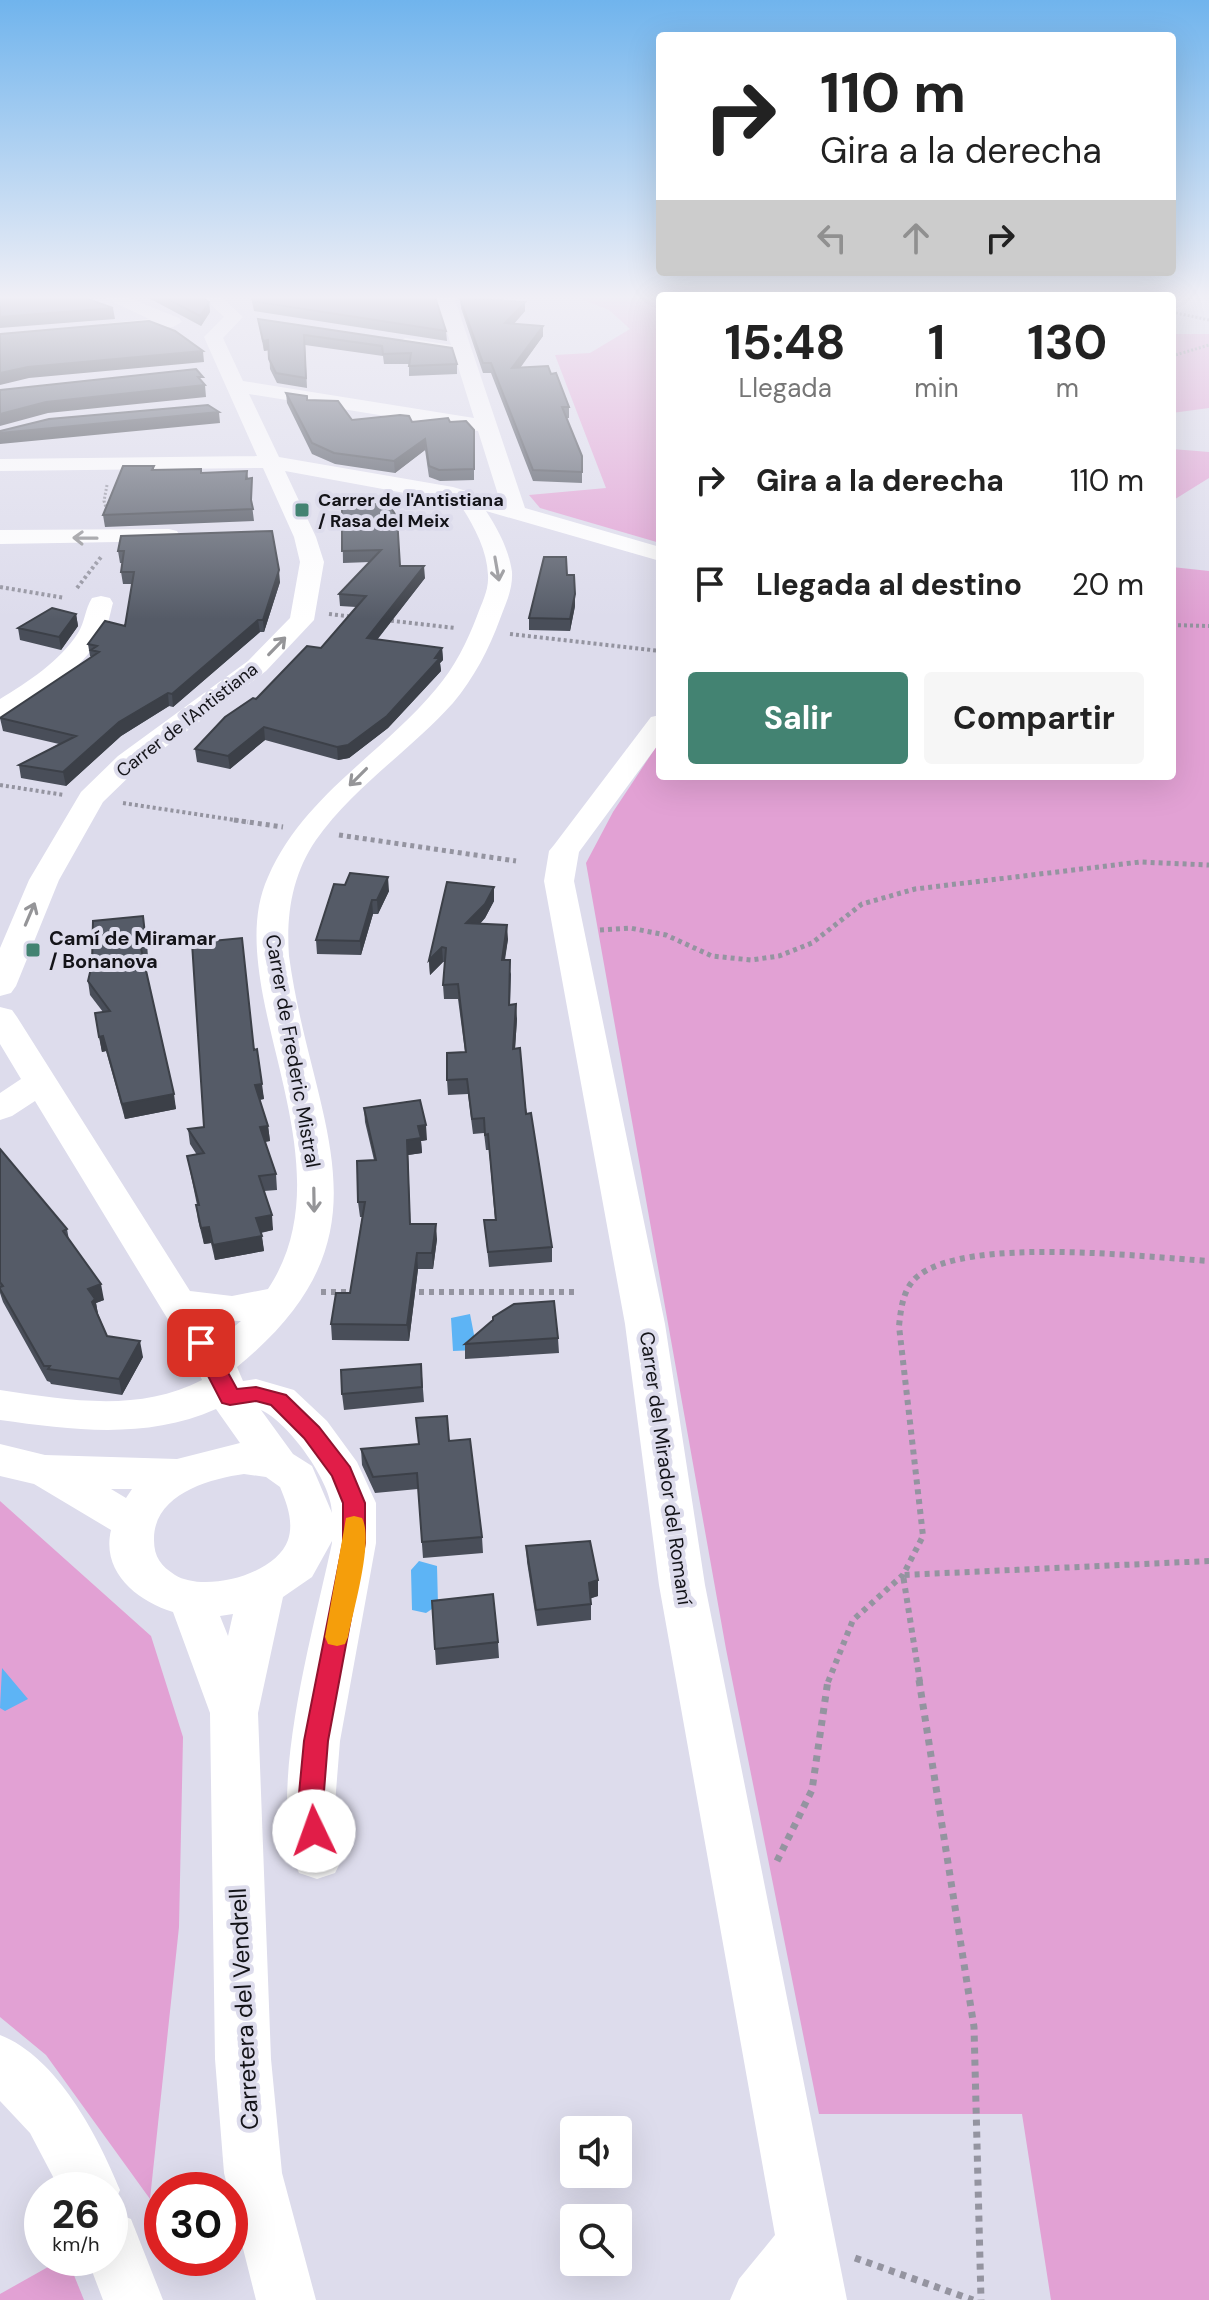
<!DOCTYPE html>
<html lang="es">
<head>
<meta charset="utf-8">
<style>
	body { margin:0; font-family:"DM Sans",sans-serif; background:#f6f6f6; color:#222; height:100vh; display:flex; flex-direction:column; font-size:30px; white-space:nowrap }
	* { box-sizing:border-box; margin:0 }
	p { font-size:26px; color:#767676 }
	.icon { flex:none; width:44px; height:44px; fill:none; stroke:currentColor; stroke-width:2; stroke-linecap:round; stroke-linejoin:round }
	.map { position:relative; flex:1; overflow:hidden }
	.drawer { position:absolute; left:656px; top:292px; width:520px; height:488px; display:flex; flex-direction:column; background:#fff; border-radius:8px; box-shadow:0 8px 32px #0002 }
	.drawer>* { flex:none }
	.top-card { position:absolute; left:656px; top:32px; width:520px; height:244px; border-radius:8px; box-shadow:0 8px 32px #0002; background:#fff; color:#222; overflow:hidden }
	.tools { position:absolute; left:560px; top:2116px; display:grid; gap:16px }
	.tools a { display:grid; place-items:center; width:72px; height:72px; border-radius:8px; background:#fff; box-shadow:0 8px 32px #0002; font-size:40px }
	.speed { position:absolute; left:24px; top:2172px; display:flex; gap:16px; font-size:40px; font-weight:700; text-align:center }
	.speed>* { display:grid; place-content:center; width:104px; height:104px; border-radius:50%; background:#fff; box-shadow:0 8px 32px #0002; line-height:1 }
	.speed small { font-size:20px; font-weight:400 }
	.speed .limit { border:12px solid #d22; background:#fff; color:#111 }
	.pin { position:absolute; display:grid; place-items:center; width:68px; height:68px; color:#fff; margin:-34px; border-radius:16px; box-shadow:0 4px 12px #0006 }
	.me { position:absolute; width:88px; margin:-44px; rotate:357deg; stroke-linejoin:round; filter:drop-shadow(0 0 6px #0008) }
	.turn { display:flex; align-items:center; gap:28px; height:168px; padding:0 32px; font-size:36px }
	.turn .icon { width:104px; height:104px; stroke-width:2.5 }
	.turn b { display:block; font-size:56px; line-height:68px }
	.lanes { display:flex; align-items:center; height:76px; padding:0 32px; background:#0003; justify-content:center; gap:40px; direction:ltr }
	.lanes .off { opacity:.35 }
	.eta { display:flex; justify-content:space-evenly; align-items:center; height:136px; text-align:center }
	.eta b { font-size:48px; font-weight:700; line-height:56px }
	.action { display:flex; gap:16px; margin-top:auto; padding:16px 32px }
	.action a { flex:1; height:92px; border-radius:8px; background:#438372; color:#fff; font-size:32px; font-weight:700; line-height:92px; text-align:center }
	.action a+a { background:#f6f6f6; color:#222 }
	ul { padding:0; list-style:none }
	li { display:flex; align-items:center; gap:24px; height:104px; padding:0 32px }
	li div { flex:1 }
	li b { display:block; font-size:30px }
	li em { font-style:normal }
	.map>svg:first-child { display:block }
	.green { fill:#e2a1d4 }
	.water { fill:#5db4f5 }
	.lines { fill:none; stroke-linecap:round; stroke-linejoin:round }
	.path-far4 { stroke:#9494a0; stroke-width:3; stroke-dasharray:2 2; stroke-linecap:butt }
	.path-far3 { stroke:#9494a0; stroke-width:4; stroke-dasharray:3 3; stroke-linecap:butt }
	.path-far2 { stroke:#9494a0; stroke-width:5; stroke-dasharray:4 4; stroke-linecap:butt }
	.path-far1 { stroke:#9494a0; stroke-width:6; stroke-dasharray:5 5; stroke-linecap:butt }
	.path { stroke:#9494a0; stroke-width:7; stroke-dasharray:6 6; stroke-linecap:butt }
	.minor { fill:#fff; fill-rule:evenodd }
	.wall { fill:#494e59 }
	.shaded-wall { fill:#3c4048 }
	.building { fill:#555b67; stroke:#3c4048; stroke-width:2 }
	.oneway { stroke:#959598 }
	.route { fill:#e11d48; stroke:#92132f; stroke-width:2 }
	.slow { fill:#f59e0b }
	.poi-dot { fill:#438372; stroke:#dddcec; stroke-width:3 }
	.labels { text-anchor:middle; stroke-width:8; stroke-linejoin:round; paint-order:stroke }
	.far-poi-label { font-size:18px; font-weight:bold; fill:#141419; stroke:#dddcec; text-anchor:start }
	.far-street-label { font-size:18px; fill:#141419; stroke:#dddcec }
	.poi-label { font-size:20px; font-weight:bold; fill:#141419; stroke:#dddcec; text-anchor:start }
	.street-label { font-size:20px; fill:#141419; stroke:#dddcec }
	.near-street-label { font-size:24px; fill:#141419; stroke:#dddcec }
</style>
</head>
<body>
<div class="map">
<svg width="1209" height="2300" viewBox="0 0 1209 2300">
	<rect width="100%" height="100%" fill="#dddcec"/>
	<path class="green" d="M576 297H660V543L540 508 529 495 606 488 555 355 590 353 630 329 609 310Z
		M1172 334H1209V408L1172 413Z
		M1172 449 1209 452V478L1172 501Z
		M1172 567 1209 571V2300H1051L1022 2114H819L726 1649 586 863 613 812 660 741V776H1172Z
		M0 1501 151 1636 183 1737 179 1927 150 2199 46 2055 0 2017Z
		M64 2258H67L84 2300H0V2294Z"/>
	<path class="water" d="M470 1314 477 1350 453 1351 451 1318Z
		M419 1561 437 1566 438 1605 426 1613 412 1610 411 1570Z
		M2 1668 28 1699 5 1711 0 1708Z"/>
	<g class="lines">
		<path class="path-far4" d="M1172 312 1209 320
			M1172 356 1209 345
			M107 485 104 501 108 514"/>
		<path class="path-far3" d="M0 587 65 598
			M77 588 101 557
			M329 614 355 617
			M385 620 455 628
			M1172 625 1209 626
			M510 634 660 651
			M0 785 64 795
			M123 803 248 822"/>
		<path class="path-far2" d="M234 820 283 827
			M339 835 516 861
			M600 930 630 928 666 935 712 956 751 960 779 956 812 943 862 904 915 889 1140 862 1209 865"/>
		<path class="path-far1" d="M321 1292H355
			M409 1292H576
			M828 1682 853 1620 903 1575 923 1536 899 1326C901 1308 903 1288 918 1276 968 1236 1144 1257 1209 1261
			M920 1682 903 1575 1209 1561"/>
		<path class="path" d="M919 1680 974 2027 981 2300
			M777 1861 812 1790 828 1680
			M855 2258 973 2300"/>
		<path class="minor" d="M103 297H127L179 318 182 322 173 327 101 332 98 328 101 324 149 319Z
			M203 297H222L243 317 223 338 243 381 474 418 455 357 405 350 396 344 405 338 451 345 436 297H454L525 508 660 547V561L486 511C498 529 509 550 512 572 513 589 506 603 500 619 489 649 474 678 453 703 410 751 353 787 316 840 292 875 286 915 289 956 312 1125 401 1233 237 1367L243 1381 256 1379 294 1390 327 1421 357 1462 376 1503V1543L340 1741 335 1804 343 1857 335 1873 317 1879 299 1873C264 1799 315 1625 332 1543V1541L312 1577 283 1597 258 1713 271 2059 282 2173 316 2300H256L224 2173 215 2059 210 1713 173 1612C137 1601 101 1572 111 1530L34 1484 0 1476V1444L45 1455 177 1459 240 1443 216 1409C146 1440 73 1430 0 1420V1390C68 1400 138 1413 202 1380L195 1364 35 1101 12 1116 0 1120V1093L21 1079 0 1044V1007L12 1010 17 1017 190 1291 232 1296 268 1289C327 1200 281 1090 263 996 256 957 251 914 268 877 304 795 381 755 436 689 455 667 467 642 477 616 482 602 489 590 488 575 487 549 473 524 459 503L285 471 316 537 324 562 314 620 266 671 138 768 103 802 59 880 16 986 11 993 0 996V948L29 880 81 792 118 756 248 661 290 618 300 562 294 537 263 468 0 471V459L257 456 204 337 224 317ZM249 394 478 431 500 501 453 487 279 457ZM208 1320 241 1321 220 1338ZM261 1410C288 1422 332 1482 332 1513L312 1466 293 1454ZM244 1474 266 1477 280 1487C287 1504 294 1522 288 1540 276 1575 204 1593 175 1575 161 1566 154 1557 154 1540 153 1495 208 1479 244 1474ZM111 1489H132L126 1498ZM233 1614 228 1636 220 1616Z
			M169 529 177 531 180 536 177 541 0 544V530Z
			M101 596 110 598 113 603C110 613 109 624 103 634 84 665 35 709 0 718V699C28 682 60 661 78 633 85 622 85 609 92 598Z
			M660 715V742L579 852 574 881 665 1324 705 1585 847 2300H730L739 2279 775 2235 659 1585 625 1324 544 881 549 851 554 845 651 717Z
			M0 2035C57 2057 98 2136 120 2190L111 2211 131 2219 163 2300H103L87 2258H110V2190H60L30 2133 0 2101Z"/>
	</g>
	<path class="wall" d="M147 297H201L209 302 210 312 201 326Z
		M251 297H435L446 331 447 341 254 311Z
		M460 298 525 302V311L514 324 543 336 520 367 551 374 569 407V418H566L582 456V483L533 481 491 373H483L461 308Z
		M258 319 452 348 457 364V374L409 376V364H384L383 356 305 345 307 388 277 383 270 369 269 350 264 351Z
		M286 393 307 400 352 420 412 422H450L474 430V480L440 481 429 477 425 450 395 473 335 464 312 454 287 403Z
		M154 466V470L202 473 247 471 248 478H252V505L254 521 105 527 103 515Z
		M342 498 400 566 425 578 377 640 442 648 443 660 440 663 441 671 388 728 349 758 338 760 265 740 230 769 197 762 195 749 321 648 356 607 340 606 339 594 370 562 343 563Z
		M121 536 280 582 264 632H260L173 707 169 706 121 736 66 786 21 778 19 765 59 744 3 731 0 718 91 657 90 656 88 644 125 626 132 584H123L121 572 122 563H120L118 551Z
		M575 606 570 631 529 630V618Z
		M76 614 78 626 61 650 20 640 18 628Z
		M334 884 389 891 378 914H373L361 955 317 954 316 940Z
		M494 887V901L485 918 480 924 508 939 505 960 511 974 510 1005 517 1019 515 1049 552 1247V1262L489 1267 484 1220H495L489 1150H486L484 1133 473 1134 468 1094 448 1095 447 1080 465 1052 458 999H444L443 985 445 962H443L430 975 429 960Z
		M146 930 148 957 143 958 176 1109 125 1119 106 1051 102 1052 95 1013 103 1012 90 995 88 981Z
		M254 1050 264 1099 259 1100 268 1126 270 1141 265 1142 276 1174 277 1190 264 1191 273 1230 261 1233 264 1251 215 1260 211 1243 204 1244 198 1220 196 1205H197L187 1156 197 1155 190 1144 188 1129 204 1127Z
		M364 1108 427 1140 421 1141 422 1153 408 1155 410 1224 437 1239 433 1269H418L409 1341 332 1340 331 1324 350 1293 362 1217H360L358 1202 374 1160 365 1122Z
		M0 1149 67 1229 69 1240 104 1300 96 1303 98 1314 107 1336 143 1357 122 1395 51 1384 50 1382 47 1381 3 1302 0 1293Z
		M558 1338 559 1353 465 1359V1344Z
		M421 1364 424 1402 344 1410 342 1394Z
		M449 1441 482 1537 483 1553 423 1558 418 1489 375 1493 362 1465 361 1449Z
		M526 1546 598 1580V1596L591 1598V1620L537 1626 527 1562Z
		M432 1601 498 1642 499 1658 436 1665Z"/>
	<path class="shaded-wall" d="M209 302 210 312 201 326 200 316Z
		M525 302V311L505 333V323Z
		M113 308 115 319 0 328V317Z
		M543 326V336L513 378 512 368Z
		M268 340 269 350 264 351 263 341Z
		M203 351 204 362 29 378 0 385V373L28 367Z
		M205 385 206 397 48 413 0 426V414L46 402Z
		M219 412 220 423 0 444V433Z
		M425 439V450L395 473 394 461Z
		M424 566 425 578 368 651 367 638Z
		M279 570 280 582 264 632 263 620Z
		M575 594V606L570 631V619Z
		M76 614 78 626 61 650 59 637Z
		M258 620 260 632 173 707 172 694Z
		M442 648 443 660 440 663 441 671 388 728 349 758 338 760 337 747 435 658Z
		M168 693 169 706 121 736 66 786 63 772 119 722Z
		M264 727 265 740 230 769 228 756Z
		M388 877 389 891 378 914 377 900Z
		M494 887V901L485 918 466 938V923Z
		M372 900 373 914 361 955 360 941Z
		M507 925 508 939 502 974V960Z
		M442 947 443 962 430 975 429 960Z
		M516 1004 517 1019 514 1063 513 1049Z
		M103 1036 106 1051 102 1052 99 1037Z
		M262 1084 264 1099 257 1100 255 1085Z
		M174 1094 176 1109 125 1119 122 1104Z
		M426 1125 427 1140 421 1141 422 1153 408 1155 411 1239 407 1140 418 1126Z
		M268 1126 270 1141 262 1142 260 1127Z
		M272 1215 273 1230 258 1233 256 1218Z
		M436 1224 437 1239 433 1269 432 1253Z
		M209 1227 211 1243 204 1244 201 1228Z
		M262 1236 264 1251 215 1260 213 1245Z
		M417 1253 418 1269 409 1341 407 1325Z
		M101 1284 104 1300 96 1303 98 1314 95 1317 88 1289Z
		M140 1341 143 1357 122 1395 119 1379Z
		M598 1580V1596L589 1599V1583Z"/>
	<path class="building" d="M0 297H82L113 308 0 317Z
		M164 297H201L209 302 200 316Z
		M252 297H435L446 331 253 301Z
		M460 298 525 302 505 323 543 326 512 368 548 366 551 374 556 373 569 407H562L582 456V472L533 470 491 363H483Z
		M258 319 452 348 457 364 409 366 411 353 383 354 382 346 304 335 306 378 276 373 269 359 268 340 263 341Z
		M149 321 175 331 203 351 28 367 0 373V334Z
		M196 369 203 377H198L205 385 46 402 0 414V390Z
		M286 393 307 396V400L338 401 352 420 400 415 409 416 412 422 448 418 450 422 466 421 474 430V469L439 470 429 466 425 439 394 461 334 453 312 443Z
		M208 405 219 412 0 433V431L49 419Z
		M123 466H154L152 470 201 469V473L247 471 246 479 252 478 251 500 253 509 103 515Z
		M342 498 346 501 385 499 397 517 400 566H424L367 638 442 648 435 658H440L387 716 348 745 337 747 264 727 228 756 195 749 225 717 253 698 256 699 307 646 321 648 366 596 339 594 381 550 342 551Z
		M272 531 279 570 263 620H258L172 694 168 693 119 722 63 772 19 765 76 736 0 718 99 652 91 650 97 646 88 644 105 621 125 626 134 572H121L124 551H118L121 536Z
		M544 557H566L567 575H574L575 594 570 619 529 618Z
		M52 608 76 614 59 637 18 628Z
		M350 873 388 877 377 900H372L360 941 316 940 334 884 345 885Z
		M447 882 494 887 485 904 466 923 507 925 502 960H510L509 1005 516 1004 513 1049 520 1048 526 1114 531 1113 552 1247 488 1252 484 1220H496L488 1134 485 1135 484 1118 472 1119 467 1079 447 1080V1053L466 1052 458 984 443 985 446 948 442 947 429 960Z
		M143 916 146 943 140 944 174 1094 122 1104 103 1036 99 1037 95 1013 110 1011 88 981 92 964 93 921Z
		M242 938 254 1050 257 1049 262 1084 255 1085 268 1126 260 1127 276 1174 259 1176 272 1215 256 1218 262 1236 213 1245 209 1227 201 1228 196 1205H199L187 1156 204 1153 188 1129 204 1127 192 943Z
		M420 1100 426 1125 418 1126 421 1138 407 1140 410 1224H436L432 1253H417L407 1325 331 1324 336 1293H350L365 1202H358L357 1161 376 1160 364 1108Z
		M0 1149 67 1229 63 1231 101 1284 88 1289 95 1299 92 1302 107 1336 140 1341 119 1379 48 1369 50 1366H44L0 1289V1287L3 1286 0 1282Z
		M554 1301 558 1338 465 1344 493 1320V1317L514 1304Z
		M421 1364 422 1387 342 1394 341 1370Z
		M447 1416 449 1441 470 1439 482 1537 422 1542 417 1473 373 1477 361 1449 419 1444 416 1418Z
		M590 1541 598 1580 589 1583 591 1604 536 1610 526 1546Z
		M493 1594 498 1642 435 1649 432 1601Z"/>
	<defs><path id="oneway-shaft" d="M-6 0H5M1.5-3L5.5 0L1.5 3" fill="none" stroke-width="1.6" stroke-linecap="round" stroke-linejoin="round" transform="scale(2)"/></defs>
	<g class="oneway">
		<use href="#oneway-shaft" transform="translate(85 538) rotate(-179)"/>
		<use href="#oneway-shaft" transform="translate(497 569) rotate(80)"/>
		<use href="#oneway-shaft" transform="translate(277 646) rotate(-46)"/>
		<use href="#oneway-shaft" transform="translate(358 777) rotate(135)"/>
		<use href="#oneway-shaft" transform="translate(30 914) rotate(-67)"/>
		<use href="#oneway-shaft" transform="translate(314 1200) rotate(89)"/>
	</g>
	<linearGradient id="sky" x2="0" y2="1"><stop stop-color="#70b4ed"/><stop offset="0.48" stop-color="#f0eff6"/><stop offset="1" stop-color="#f0eff6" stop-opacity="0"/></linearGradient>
	<rect width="1209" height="619" fill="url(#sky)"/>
	<path class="route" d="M201 1336 209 1338 237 1389 256 1387 286 1395 319 1427 350 1467 365 1503V1543L328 1741 323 1804 326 1831 323 1838 314 1842 305 1838 298 1804 304 1741 343 1543V1503L332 1476 304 1438 271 1405 256 1401 230 1405 222 1403 191 1343Z"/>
	<path class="slow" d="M354 1516 362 1518C374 1540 353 1611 348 1637L345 1644 337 1646 328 1644 325 1637 346 1518Z"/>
	<g class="poi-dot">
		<rect x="294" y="502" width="16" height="16" rx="4"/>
		<rect x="25" y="942" width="16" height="16" rx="4"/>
	</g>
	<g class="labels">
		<g class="far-poi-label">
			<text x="318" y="506">Carrer de l'Antistiana<tspan x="318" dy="21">/ Rasa del Meix</tspan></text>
		</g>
		<g class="far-street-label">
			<text transform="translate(187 720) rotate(-38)" y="6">Carrer de l'Antistiana</text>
		</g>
		<g class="poi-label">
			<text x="49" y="945">Camí de Miramar<tspan x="49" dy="23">/ Bonanova</tspan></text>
		</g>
		<g class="street-label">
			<text transform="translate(293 1051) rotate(80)" y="7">Carrer de Frederic Mistral</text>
			<text transform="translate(666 1468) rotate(82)" y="7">Carrer del Mirador del Romaní</text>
		</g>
		<g class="near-street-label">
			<text transform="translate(244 2009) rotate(-93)" y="8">Carretera del Vendrell</text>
		</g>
	</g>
</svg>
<div class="tools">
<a><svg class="icon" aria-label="sound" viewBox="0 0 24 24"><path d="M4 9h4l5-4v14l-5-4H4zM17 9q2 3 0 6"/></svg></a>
<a><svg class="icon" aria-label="search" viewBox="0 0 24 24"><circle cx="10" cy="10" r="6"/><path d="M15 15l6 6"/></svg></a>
</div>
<div class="speed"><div>26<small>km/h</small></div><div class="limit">30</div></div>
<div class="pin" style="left:201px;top:1343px;background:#d93025"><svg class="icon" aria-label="arrive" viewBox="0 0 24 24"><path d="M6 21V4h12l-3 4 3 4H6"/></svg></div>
<svg class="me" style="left:314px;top:1831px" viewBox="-20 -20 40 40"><circle r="19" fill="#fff"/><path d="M0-13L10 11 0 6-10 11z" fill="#e11d48"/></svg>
<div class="top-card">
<div class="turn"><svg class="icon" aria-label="right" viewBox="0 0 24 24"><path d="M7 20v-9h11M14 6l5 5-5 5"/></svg><div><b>110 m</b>Gira a la derecha</div></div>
<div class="lanes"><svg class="icon off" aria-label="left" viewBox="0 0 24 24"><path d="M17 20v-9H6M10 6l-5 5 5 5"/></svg><svg class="icon off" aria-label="ahead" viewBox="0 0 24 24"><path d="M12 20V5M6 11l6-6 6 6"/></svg><svg class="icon" aria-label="right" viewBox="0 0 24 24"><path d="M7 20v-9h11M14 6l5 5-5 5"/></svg></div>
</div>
<section class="drawer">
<div class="eta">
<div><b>15:48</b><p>Llegada</p></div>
<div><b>1</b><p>min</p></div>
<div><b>130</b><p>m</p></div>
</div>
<ul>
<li><svg class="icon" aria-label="right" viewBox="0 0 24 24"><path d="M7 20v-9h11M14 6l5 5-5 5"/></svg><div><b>Gira a la derecha</b></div><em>110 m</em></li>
<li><svg class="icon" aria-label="arrive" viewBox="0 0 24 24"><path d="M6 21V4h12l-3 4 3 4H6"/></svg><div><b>Llegada al destino</b></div><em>20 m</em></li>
</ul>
<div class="action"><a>Salir</a><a>Compartir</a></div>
</section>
</div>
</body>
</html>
